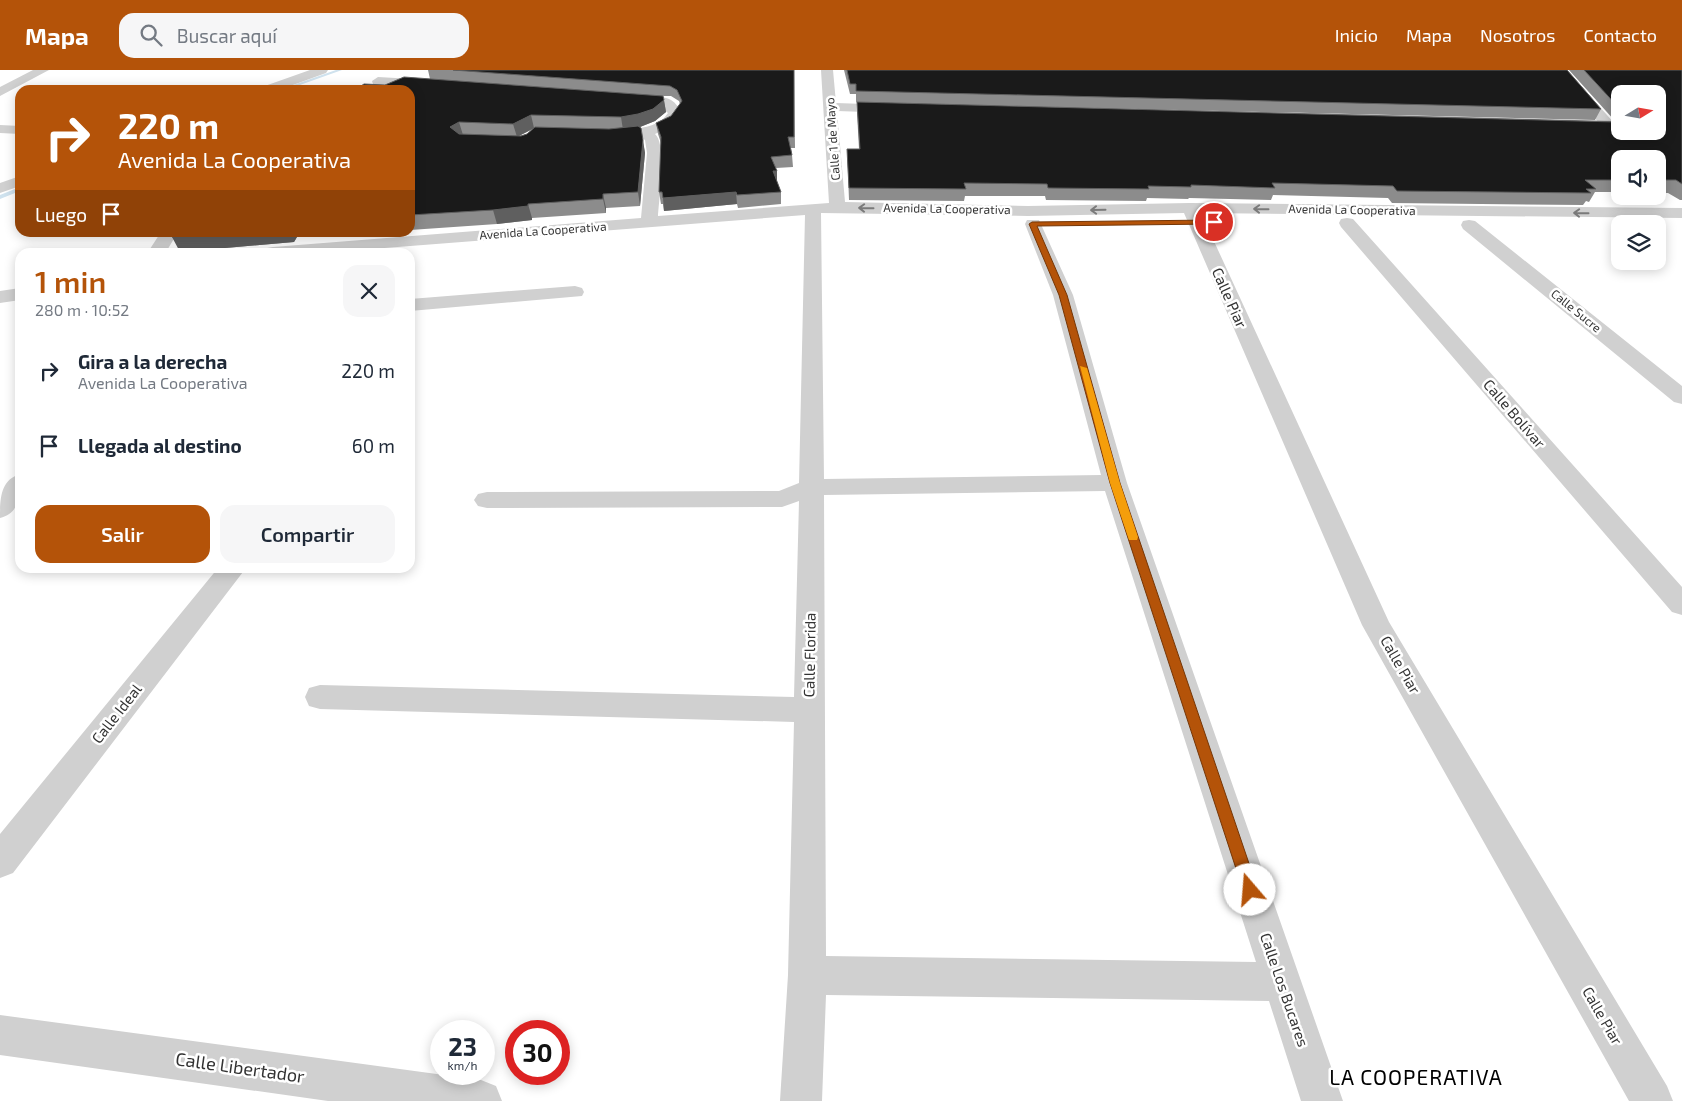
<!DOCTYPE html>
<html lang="es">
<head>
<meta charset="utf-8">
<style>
	body { margin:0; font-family:"Exo 2",sans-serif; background:#f6f6f7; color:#1f2937; height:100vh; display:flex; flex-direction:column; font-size:19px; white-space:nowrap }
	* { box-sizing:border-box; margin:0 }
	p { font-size:16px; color:#747a83 }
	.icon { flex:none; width:28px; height:28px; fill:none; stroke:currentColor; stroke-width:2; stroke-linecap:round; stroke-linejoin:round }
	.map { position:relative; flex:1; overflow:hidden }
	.sheet { position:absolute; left:15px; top:178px; width:400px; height:325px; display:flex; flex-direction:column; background:#fff; border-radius:15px; box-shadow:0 2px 12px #0003 }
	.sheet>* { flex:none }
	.guide { position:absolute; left:15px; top:15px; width:400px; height:152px; border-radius:15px; box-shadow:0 2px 12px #0003; background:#b45309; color:#fff; overflow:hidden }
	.needle { width:32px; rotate:79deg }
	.tools { position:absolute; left:1611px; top:15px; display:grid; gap:10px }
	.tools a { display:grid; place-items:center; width:55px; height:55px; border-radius:10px; background:#fff; box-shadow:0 2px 12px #0003; font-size:25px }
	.speed { position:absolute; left:430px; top:950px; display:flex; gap:10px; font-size:25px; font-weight:700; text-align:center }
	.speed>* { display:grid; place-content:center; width:65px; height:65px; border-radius:50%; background:#fff; box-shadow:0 2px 12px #0003; line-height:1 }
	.speed small { font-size:12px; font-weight:400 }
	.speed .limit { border:8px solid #d22; background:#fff; color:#111 }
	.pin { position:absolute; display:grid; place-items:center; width:42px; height:42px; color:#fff; margin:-21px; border:2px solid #fff; border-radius:50%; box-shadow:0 1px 5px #0007 }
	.me { position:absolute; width:55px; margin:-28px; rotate:342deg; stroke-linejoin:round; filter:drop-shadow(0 0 4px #0008) }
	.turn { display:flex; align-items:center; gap:18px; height:105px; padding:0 20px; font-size:22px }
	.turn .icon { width:65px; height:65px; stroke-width:2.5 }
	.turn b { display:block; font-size:35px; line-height:42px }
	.then { display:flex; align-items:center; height:48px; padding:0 20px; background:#0003; gap:10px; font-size:19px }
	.round { display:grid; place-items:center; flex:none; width:52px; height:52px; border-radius:15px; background:#f6f6f7 }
	.overview { display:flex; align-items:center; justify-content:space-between; height:85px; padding:0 20px }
	h1 { font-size:30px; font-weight:600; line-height:38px; color:#b45309 }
	.cta { display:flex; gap:10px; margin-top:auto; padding:10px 20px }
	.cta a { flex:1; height:58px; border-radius:15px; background:#b45309; color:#fff; font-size:20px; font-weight:600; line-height:58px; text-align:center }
	.cta a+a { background:#f6f6f7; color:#1f2937 }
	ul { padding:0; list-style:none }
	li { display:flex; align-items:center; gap:15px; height:75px; padding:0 20px }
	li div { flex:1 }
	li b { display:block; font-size:19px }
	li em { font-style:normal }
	header { display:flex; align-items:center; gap:30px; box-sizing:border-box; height:70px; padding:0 25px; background:#b45309; color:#fff }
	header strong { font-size:24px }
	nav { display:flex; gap:28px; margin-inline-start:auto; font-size:18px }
	.search { width:350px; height:45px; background:#f6f6f7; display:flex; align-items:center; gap:12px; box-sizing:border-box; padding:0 18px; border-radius:15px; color:#747a83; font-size:19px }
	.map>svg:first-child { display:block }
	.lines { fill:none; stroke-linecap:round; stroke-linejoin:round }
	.stream { fill:#cfe2ee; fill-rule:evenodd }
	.minor { fill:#d0d0d0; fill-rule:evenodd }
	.wall { fill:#8c8c8c; fill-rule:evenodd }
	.shaded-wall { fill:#5f5f5f }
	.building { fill:#1a1a1a; stroke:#5f5f5f }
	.oneway { stroke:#7a7a7a }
	.route { fill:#b45309; stroke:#753606 }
	.slow { fill:#f59e0b }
	.labels { text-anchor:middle; stroke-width:5; stroke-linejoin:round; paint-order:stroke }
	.far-street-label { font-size:12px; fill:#333; stroke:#fff }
	.street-label { font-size:15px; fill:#333; stroke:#fff }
	.near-street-label { font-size:18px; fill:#333; stroke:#fff }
	.near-quarter-label { font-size:21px; letter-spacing:1px; fill:#000; stroke:#fff }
</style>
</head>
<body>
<header>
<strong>Mapa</strong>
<div class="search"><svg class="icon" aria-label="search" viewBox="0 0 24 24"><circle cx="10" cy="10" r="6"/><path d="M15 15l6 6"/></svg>Buscar aquí</div>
<nav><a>Inicio</a><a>Mapa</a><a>Nosotros</a><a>Contacto</a></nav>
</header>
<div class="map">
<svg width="1682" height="1031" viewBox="0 0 1682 1031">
	<rect width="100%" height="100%" fill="#fff"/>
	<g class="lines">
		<path class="stream" d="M336 0H342L286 20H279Z
			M20 117V121L0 129V125Z"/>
		<path class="minor" d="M33 0H49L0 26V17Z
			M310 0H328L326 3 279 20H260L262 17Z
			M821 0H833L836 33 894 35 901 39 894 43 837 41 845 132 1028 136 1190 133 1682 138V148L1201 143 1389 552 1667 1016 1673 1031H1629L1362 555 1184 143 1028 146 821 143 824 409 1101 405 1053 225 1025 154 1027 150H1039L1073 225 1127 413 1343 1031H1301L1269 931 826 925 822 1031H780L788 905 794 652 320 639 309 636 305 627 309 618 320 615 794 627 799 431 782 437 487 438 478 436 474 430 478 424 487 422 779 421 799 413 805 145 333 182H264L267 178 273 177 641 148 647 83 645 70 641 67 605 70 598 66C608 53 652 68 668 43L657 34 622 31 620 28C627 20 662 25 671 30 676 33 679 38 682 43L668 58 655 64C667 74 659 129 658 146L829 133ZM1105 421 1256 892 826 886 824 425Z
			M1554 0H1567L1615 54 1617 57 1615 60H1605Z
			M378 7 430 10 436 14 430 18 373 14 372 11Z
			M0 55 20 56V64L0 63Z
			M20 106V116L0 123V113Z
			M1347 148 1353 149 1682 517V545L1672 542 1341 157 1339 153 1341 149Z
			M1469 150 1475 151 1682 316V334L1674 332 1463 159 1461 155 1463 151Z
			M161 162H178L166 182H148Z
			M575 216 582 218 584 222 582 226 410 241V229Z
			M20 218V230L0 233V221Z
			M20 404C20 423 21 443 0 448 0 430 0 410 20 404Z
			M218 498H246L13 803 0 808V764Z
			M0 945 481 1010 496 1016 502 1031H328L0 985Z"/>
	</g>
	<path class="wall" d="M428 0H794L795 78H791L792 85 793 97 776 98 777 112 781 122V134L738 138 737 134 664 141 663 134H661L659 122 661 73 658 64 656 53 671 46 680 34 679 31 671 26H663L666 42 655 51 640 57 645 83 640 136 606 138V143L532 148V150L497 154 410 160V20L385 15 430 9ZM533 59 527 64 519 66Z
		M844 0H1567L1601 39 1595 50 856 32V24H850Z
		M1569 0H1682V130H1680L1668 123H1658V89H1620V122H1595L1589 132 1586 131 1583 135 1392 133 1388 128 1273 125 1271 130 1189 128 1188 129 1147 128 1146 131 1046 130 1045 126H965L964 131 849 130 847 79H859L857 43V32L1615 51ZM1620 24 1658 61H1620Z
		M175 162H371L297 167 294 172 180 182Z"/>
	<path class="shaded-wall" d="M664 30 666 42 655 51 640 57 623 60 621 47Z
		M531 45 534 58 517 67 513 54Z
		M459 52 463 65 454 70 450 57Z
		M643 70 645 83 640 136 638 122Z
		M773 101H777V113Z
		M736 122 737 134 664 141 663 128Z
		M603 124 606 138V143L603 129Z
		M528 134 532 148V150L497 154 493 140Z
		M227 162H295L297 167 294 172 180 182 172 167Z"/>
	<path class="building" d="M453 0H794V67H788L792 85 771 87 777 101H773L781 122 737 125 736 122 663 128 662 122H659L661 67 656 53 671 46 682 31 677 20 670 16Z
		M847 0H1567L1601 39 856 21V14H850Z
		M1584 0H1682V114L1676 110H1658V89H1620V110H1585L1596 119H1586L1591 123 1397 121 1393 116 1272 113 1275 118 1191 115V117L1148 116 1149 119 1048 118 1047 114 964 113 966 119 849 118 847 79H860L857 32 1616 52 1620 51V61H1658V24H1620V39Z
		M404 7 663 26 664 30 653 39 638 44 621 47 531 45 513 54 459 52 450 57 459 64 521 66 527 64 535 57 609 59 638 56 641 58 643 70 638 122 603 124V129L528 134V136L493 140 410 145V20H355L364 14 385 15Z
		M175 162H227L172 167Z"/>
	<defs><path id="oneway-shaft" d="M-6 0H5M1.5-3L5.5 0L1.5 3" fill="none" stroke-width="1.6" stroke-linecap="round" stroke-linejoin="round" transform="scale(1.25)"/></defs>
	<g class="oneway">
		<use href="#oneway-shaft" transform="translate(866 138) rotate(-179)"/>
		<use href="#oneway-shaft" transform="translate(1261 139) rotate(-179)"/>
		<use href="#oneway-shaft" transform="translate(1098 140) rotate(179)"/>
		<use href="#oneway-shaft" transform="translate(1581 143) rotate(-179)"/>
	</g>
	<path class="route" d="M1214 150 1216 154 1037 156 1067 225 1120 413 1258 820 1256 825 1250 827 1245 825 1243 820 1110 413 1059 225 1029 154 1032 152Z"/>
	<path class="slow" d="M1080 296 1087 298 1120 413 1138 467 1137 470H1129L1110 413Z"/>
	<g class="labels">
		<g class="far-street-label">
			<text transform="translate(833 69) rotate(-94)" y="4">Calle 1 de Mayo</text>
			<text transform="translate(947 139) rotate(1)" y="4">Avenida La Cooperativa</text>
			<text transform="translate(1352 140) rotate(1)" y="4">Avenida La Cooperativa</text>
			<text transform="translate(543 161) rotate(-4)" y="4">Avenida La Cooperativa</text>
			<text transform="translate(1576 241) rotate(39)" y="4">Calle Sucre</text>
		</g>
		<g class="street-label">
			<text transform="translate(1229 228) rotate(66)" y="5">Calle Piar</text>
			<text transform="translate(1514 344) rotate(49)" y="5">Calle Bolívar</text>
			<text transform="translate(810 585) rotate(-89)" y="5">Calle Florida</text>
			<text transform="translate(1400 595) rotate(60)" y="5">Calle Piar</text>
			<text transform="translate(117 644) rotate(-52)" y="5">Calle Ideal</text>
			<text transform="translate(1284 920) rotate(71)" y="5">Calle Los Bucares</text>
			<text transform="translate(1602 946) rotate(60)" y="5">Calle Piar</text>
		</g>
		<g class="near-street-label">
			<text transform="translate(240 998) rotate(8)" y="6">Calle Libertador</text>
		</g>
		<g class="near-quarter-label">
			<text x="1416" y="1015">LA COOPERATIVA</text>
		</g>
	</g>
</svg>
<div class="tools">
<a><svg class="needle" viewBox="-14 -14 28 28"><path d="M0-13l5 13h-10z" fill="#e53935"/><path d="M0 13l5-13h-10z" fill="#747a83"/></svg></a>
<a><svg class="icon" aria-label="sound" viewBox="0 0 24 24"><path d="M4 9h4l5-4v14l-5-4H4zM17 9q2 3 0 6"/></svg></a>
<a><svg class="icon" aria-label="layers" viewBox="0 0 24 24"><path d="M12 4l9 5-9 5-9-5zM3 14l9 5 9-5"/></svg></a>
</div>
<div class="speed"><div>23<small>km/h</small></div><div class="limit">30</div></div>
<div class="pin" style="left:1214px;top:152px;background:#d93025"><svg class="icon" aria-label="arrive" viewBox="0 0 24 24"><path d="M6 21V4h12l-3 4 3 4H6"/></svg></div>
<svg class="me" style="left:1250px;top:820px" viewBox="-20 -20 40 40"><circle r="19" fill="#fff"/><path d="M0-13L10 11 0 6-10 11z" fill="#b45309"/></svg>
<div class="guide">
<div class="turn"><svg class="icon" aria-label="right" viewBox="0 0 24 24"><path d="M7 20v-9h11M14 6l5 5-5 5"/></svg><div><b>220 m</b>Avenida La Cooperativa</div></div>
<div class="then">Luego<svg class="icon" aria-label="arrive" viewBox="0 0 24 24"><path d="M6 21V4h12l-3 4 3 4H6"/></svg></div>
</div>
<section class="sheet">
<div class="overview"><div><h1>1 min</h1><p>280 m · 10:52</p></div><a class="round"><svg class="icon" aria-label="close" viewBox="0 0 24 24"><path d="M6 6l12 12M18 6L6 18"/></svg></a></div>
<ul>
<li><svg class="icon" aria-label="right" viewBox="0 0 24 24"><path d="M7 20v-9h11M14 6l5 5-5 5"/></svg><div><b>Gira a la derecha</b><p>Avenida La Cooperativa</p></div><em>220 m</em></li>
<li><svg class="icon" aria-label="arrive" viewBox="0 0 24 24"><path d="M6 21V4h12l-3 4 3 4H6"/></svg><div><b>Llegada al destino</b></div><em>60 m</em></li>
</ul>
<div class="cta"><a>Salir</a><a>Compartir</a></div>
</section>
</div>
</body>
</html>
